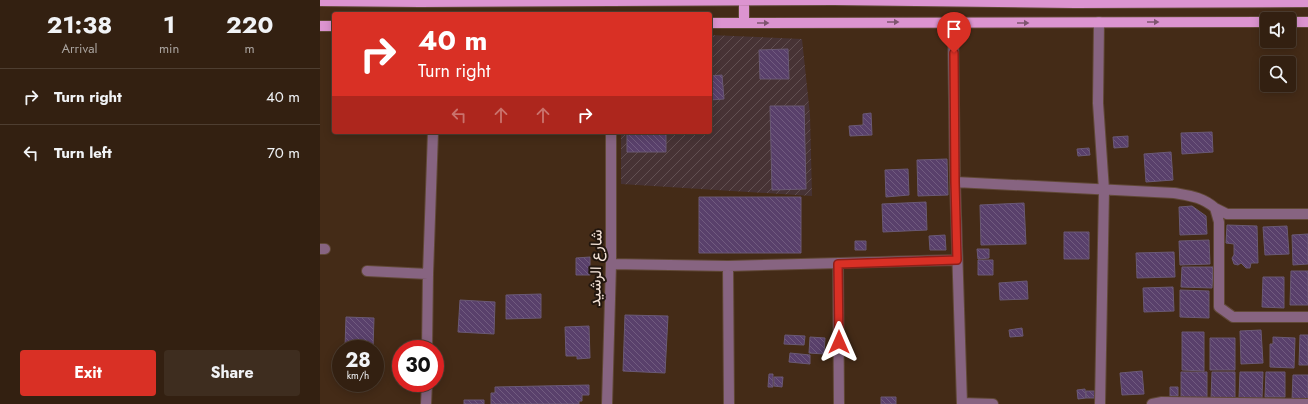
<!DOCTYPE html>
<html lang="en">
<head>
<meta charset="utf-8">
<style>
	body { margin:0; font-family:Jost,Vazirmatn,sans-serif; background:#3e2d1f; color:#f1f3f6; height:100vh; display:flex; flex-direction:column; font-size:15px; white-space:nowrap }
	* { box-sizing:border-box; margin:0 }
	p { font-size:13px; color:#a9a39f }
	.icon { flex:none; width:22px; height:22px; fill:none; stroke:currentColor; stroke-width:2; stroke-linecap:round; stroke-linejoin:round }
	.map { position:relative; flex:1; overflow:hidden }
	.side { display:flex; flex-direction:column; background:#332011; width:320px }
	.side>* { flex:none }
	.guide { position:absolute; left:12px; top:12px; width:380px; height:122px; border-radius:4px; box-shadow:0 2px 10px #0003,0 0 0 1px #4e3e31; background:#d93025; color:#fff; overflow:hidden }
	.buttons { position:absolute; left:940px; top:12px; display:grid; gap:8px }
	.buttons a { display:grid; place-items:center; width:36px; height:36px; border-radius:4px; background:#332011; box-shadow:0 2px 10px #0003,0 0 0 1px #4e3e31; font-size:20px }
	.speed { position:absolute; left:12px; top:340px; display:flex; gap:8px; font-size:20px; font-weight:700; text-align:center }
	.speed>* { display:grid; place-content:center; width:52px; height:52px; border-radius:50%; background:#332011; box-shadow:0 2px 10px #0003,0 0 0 1px #4e3e31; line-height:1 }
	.speed small { font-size:10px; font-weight:400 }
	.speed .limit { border:6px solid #d22; background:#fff; color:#111 }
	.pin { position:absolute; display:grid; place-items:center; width:34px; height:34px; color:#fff; margin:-41px -17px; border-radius:50% 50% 50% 0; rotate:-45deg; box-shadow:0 0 4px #0007 }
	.pin .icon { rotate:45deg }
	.me { position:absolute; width:44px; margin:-22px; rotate:0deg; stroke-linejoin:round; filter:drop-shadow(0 0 3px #0008) }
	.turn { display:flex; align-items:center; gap:14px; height:84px; padding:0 20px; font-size:18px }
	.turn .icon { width:52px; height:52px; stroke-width:2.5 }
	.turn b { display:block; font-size:28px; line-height:34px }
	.lanes { display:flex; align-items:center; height:38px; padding:0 20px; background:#0003; justify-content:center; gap:20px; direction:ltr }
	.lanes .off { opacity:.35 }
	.eta { display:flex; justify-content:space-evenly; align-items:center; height:68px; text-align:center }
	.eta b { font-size:24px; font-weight:700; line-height:28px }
	.primary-button { display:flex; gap:8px; margin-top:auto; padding:8px 20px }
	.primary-button a { flex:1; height:46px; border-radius:4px; background:#d93025; color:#fff; font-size:16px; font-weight:700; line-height:46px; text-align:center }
	.primary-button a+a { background:#3e2d1f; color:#f1f3f6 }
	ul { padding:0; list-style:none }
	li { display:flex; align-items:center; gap:12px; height:56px; padding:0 20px; border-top:1px solid #4e3e31 }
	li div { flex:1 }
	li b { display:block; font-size:15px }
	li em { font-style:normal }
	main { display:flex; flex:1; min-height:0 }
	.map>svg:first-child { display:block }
	.industrial { fill:url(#industrial-furrows) }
	.building { fill:url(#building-back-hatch); stroke:#6a5975 }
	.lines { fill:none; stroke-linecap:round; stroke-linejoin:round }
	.minor-casing { stroke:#604836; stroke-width:12 }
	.major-casing { stroke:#604836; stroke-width:12 }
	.minor { stroke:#876481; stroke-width:10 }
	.major { stroke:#dc94d0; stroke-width:10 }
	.oneway { fill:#7f556f }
	.route-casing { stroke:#8d1f18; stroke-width:10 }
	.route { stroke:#d93025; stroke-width:7 }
	.labels { text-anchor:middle; stroke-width:4; stroke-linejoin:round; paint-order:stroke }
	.street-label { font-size:16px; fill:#f4e3d8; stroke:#22160e }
</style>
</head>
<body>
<main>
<section class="side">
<div class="eta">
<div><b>21:38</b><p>Arrival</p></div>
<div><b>1</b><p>min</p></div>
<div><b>220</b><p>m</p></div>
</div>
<ul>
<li><svg class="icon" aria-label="right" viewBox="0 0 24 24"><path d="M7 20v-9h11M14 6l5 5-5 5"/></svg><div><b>Turn right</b></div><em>40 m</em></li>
<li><svg class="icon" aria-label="left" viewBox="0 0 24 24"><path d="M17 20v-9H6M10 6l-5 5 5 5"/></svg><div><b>Turn left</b></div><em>70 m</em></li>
</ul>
<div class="primary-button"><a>Exit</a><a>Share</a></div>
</section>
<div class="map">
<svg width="988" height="404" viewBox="0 0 988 404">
	<defs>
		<pattern id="industrial-furrows" width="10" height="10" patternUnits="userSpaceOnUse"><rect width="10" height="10" fill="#473335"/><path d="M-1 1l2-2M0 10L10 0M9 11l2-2" fill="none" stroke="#625052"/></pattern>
		<pattern id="building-back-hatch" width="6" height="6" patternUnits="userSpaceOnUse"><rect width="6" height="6" fill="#59406b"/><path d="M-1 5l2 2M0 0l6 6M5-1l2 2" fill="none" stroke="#715b7f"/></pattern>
	</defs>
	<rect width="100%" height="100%" fill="#442b17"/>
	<path class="industrial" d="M390 35 482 39 490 115 492 196 301 184V132H390Z"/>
	<path class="building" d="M468 49 469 79H440L439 50Z
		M402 75 404 99 390 100V76Z
		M450 106H484L486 189 452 190Z
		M551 113 552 135 530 136 529 126 543 125V114Z
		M307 132H346V152H307Z
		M892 132 893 152 862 154 861 133Z
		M808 136V147L794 148 793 137Z
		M769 148 770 155 758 156 757 149Z
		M851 152 853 180 826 182 824 154Z
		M627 159 628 195 598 196 597 160Z
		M588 169 589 195 566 197 565 170Z
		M379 197H481V253H379Z
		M606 202 607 230 563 232 562 204Z
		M704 203 706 244 661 245 660 205Z
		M872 206 886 216 887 234 860 235 859 207Z
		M907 225 937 226 938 263H931L930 268H926L921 263 918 265 914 264 912 258 914 255V244L906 243Z
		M967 226 969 254 945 255 943 227Z
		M744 232H769V259H744Z
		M988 234V264L973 265 972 235Z
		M625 235 626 250H610L609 236Z
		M889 240 890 264 860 265 859 241Z
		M535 241H546V250H535Z
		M657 249H669V258L658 259Z
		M854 252 855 277 817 278 816 253Z
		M270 257V275H256V258Z
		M658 260H673V275H658Z
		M862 267H893L892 288 861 287Z
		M971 271H988V305H970Z
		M943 277H964V308L942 307Z
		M707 281 708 299 680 300 679 283Z
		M853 287 854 311 824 312 823 288Z
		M860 290 889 291V318L860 317Z
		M221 294V318L186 319V295Z
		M140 300 175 302 174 334 138 332Z
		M305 315 348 316 345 373 303 371Z
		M26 317 54 318 53 348 25 347Z
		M269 326 270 358 257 359V356H246L245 327Z
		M702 328 703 336 690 337 689 330Z
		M941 330 943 363 921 364 920 331Z
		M862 332H884V371L862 370Z
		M465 335 485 336 484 345 464 344Z
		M980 335H988V365H979Z
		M490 337 505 338 504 354 489 353Z
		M953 337 975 338 974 368 950 367V344H953Z
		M890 338H915V370H890Z
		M470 353 490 355V364L469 362Z
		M822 371 824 394 802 395 800 373Z
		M861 372H887V399H861Z
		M892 372H915V399H891Z
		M920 372H943L942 398H919Z
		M946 372H965V397H945Z
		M449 374H453V387H448Z
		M973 375H988V400H972Z
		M454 377H463L462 387 454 386Z
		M269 385V395H262V401H259V404H171V393H175V387Z
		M850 387H858V396H850Z
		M765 389 766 398 758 399 757 390Z
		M766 391H776V398H766Z
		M561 397H576V404H561Z
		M144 400H164V404H144Z"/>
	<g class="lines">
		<g class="minor-casing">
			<path id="minor" d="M779 22 778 103 784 190 780 404
				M633 23 635 182 642 404
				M635 182 854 193C871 196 882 197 895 208
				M988 214H907L895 208 899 222V307L913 317H988
				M0 249H5
				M518 263 519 404
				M291 264 408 266 637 260
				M408 266 409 404
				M47 271 108 274
				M107 349 108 274 113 132
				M642 403 673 404
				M106 404 107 383
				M287 404 291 264V132
				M832 404 842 402 988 404"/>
		</g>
		<g class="major-casing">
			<path id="major" d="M0 1 100 2 514 0 755 3 988 2
				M424 1V23
				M969 22H988
				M390 23 947 22
				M0 26H14"/>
		</g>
		<use href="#minor" class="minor"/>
		<use href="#major" class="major"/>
	</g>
	<defs><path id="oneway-solid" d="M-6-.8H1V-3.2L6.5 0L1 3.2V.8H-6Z"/></defs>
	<g class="oneway">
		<use href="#oneway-solid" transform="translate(573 22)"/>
		<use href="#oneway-solid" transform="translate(833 22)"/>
		<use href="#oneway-solid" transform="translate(443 23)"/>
		<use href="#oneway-solid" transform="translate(703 23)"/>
	</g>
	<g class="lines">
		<g class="route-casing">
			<path id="route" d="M519 342 518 264 637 260 635 182 634 53"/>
		</g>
		<use href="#route" class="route"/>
	</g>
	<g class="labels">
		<g class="street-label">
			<text transform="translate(275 268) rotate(-89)" y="6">شارع الرشيد</text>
		</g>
	</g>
</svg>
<div class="buttons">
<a><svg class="icon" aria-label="sound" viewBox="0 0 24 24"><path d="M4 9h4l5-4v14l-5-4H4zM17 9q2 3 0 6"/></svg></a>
<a><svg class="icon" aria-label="search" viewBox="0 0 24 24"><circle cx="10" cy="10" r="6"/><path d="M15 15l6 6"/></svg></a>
</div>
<div class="speed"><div>28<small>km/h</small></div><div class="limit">30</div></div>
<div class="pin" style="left:634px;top:53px;background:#d93025"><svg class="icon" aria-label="arrive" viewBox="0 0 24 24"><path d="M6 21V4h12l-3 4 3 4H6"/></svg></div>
<svg class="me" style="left:519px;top:342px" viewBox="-20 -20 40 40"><path d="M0-17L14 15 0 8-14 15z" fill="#d93025" stroke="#fff" stroke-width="4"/></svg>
<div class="guide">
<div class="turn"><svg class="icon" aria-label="right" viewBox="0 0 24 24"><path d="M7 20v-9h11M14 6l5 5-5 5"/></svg><div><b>40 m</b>Turn right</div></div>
<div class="lanes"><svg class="icon off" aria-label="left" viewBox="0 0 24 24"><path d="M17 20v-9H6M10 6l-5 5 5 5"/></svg><svg class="icon off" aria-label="ahead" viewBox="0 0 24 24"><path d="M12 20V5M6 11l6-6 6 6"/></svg><svg class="icon off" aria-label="ahead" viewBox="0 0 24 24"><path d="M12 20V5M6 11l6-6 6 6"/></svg><svg class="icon" aria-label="right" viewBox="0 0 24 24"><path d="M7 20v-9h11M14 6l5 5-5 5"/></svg></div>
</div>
</div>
</main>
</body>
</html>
